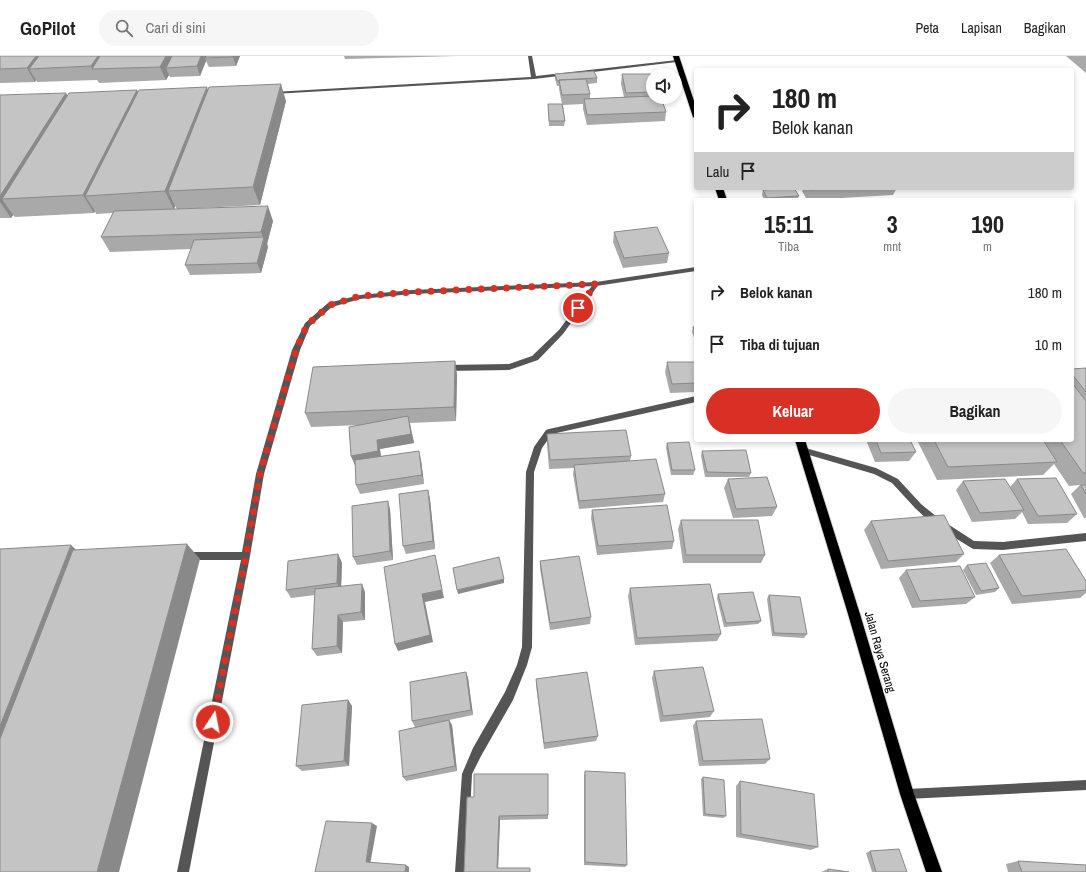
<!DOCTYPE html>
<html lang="id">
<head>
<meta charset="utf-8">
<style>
	body { margin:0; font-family:"Archivo Narrow",sans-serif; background:#f6f6f6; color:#222; height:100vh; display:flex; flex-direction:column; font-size:15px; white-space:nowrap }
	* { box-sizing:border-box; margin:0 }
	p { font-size:13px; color:#767676 }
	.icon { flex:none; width:22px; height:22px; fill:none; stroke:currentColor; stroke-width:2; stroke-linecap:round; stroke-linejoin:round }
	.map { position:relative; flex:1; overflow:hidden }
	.drawer { position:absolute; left:694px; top:142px; width:380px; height:244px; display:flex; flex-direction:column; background:#fff; border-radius:4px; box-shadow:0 2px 6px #0003 }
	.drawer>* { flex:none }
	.hud { position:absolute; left:694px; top:12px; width:380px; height:122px; border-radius:4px; box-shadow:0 2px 6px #0003; background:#fff; color:#222; overflow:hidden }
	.tools { position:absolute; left:646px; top:12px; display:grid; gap:8px }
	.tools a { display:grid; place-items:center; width:36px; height:36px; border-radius:50%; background:#fff; box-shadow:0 2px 6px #0003; font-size:20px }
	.pin { position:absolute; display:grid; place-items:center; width:34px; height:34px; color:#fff; margin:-17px; border:2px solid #fff; border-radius:50%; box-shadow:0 1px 4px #0007 }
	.me { position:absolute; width:44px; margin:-22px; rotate:11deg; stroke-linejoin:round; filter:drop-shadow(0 0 3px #0008) }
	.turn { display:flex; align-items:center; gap:14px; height:84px; padding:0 12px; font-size:18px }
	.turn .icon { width:52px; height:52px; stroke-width:2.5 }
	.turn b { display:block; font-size:28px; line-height:34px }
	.then { display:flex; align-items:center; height:38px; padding:0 12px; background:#0003; gap:8px; font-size:15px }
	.eta { display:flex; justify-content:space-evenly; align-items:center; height:68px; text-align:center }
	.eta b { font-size:24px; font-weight:700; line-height:28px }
	.action { display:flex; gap:8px; margin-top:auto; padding:8px 12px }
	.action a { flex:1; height:46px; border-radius:24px; background:#d93025; color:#fff; font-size:16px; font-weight:700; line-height:46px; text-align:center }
	.action a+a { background:#f6f6f6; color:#222 }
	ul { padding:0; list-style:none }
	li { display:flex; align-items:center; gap:12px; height:52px; padding:0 12px }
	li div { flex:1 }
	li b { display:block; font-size:15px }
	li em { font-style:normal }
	header { display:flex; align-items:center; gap:24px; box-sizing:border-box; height:56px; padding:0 20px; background:#fff; border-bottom:1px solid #e0e0e0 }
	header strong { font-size:19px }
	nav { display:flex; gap:22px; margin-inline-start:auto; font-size:14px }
	.search { width:280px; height:36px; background:#f6f6f6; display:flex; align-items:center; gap:10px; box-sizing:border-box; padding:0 14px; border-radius:22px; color:#767676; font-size:15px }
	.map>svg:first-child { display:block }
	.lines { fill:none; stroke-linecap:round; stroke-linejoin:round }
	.trunk-casing { stroke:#dbdbdb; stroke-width:2 }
	.service { fill:#555; fill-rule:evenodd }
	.minor { fill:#555; fill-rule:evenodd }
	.trunk { fill:#000; fill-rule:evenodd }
	.wall { fill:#a9a9a9; fill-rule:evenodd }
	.shaded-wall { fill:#898989 }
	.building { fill:#c4c4c4; stroke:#898989 }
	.route { stroke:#d93025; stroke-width:7; stroke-dasharray:0 12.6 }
	.labels { text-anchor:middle; stroke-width:3; stroke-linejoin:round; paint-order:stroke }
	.near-street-label { font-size:12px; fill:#000; stroke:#fff }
</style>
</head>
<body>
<header>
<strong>GoPilot</strong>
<div class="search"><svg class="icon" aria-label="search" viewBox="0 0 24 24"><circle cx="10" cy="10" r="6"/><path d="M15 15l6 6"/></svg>Cari di sini</div>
<nav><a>Peta</a><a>Lapisan</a><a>Bagikan</a></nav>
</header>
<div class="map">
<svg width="1086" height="816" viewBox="0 0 1086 816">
	<rect width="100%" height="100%" fill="#fff"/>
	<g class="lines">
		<g class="trunk-casing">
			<path id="trunk" d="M673 0H679L696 51V63L693 61Z
				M715 132H723L727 144H719Z
				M795 384H805L860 558 914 738 942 816H926L900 738 848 558Z"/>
		</g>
		<path class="service" d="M528 0H532L536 20 677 4 679 5 677 6 534 23 273 38 271 37 273 36 531 21Z
			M596 226 599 228 563 278 538 304 509 314 446 315 442 312 446 309 509 308 532 300 559 274 594 227Z
			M802 391 876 412 898 423 921 448 937 461 974 485 1003 486 1086 477V485L1003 494 973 493 931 467 915 452 892 427 874 418 799 396 798 394 799 392Z"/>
		<path class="minor" d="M696 211V215L596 230 412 238 360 243 332 251 310 270 300 294 264 418 250 500 189 816H177L241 504H187L184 503 183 500 184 497 187 496H242L256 418 292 294 305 267 328 247 360 239 412 234 596 226Z
			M696 340V346L552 378 542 392 534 416 532 591 527 609 513 644 481 700 472 718 467 816H455L462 718 473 692 505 636 517 609 522 591 526 416 534 391 546 374 549 373Z
			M1086 724V734L907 743 903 742 902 738 903 734 907 733Z"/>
		<use href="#trunk" class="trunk"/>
	</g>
	<path class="wall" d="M0 0H240L236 10 209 11 206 5 200 20 170 21 169 19 166 24 99 27 97 24 37 26 36 24 35 26 0 27Z
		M344 0H457L345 3Z
		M1066 0H1086V17Z
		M555 18 597 22V27L588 28 590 38V43L624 41 621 28 622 18 653 27V41L666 56 665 65 587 69 583 53V48L563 49 565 65 564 70H549L548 48H562L559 33V30H557L555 23Z
		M137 34 138 36 208 34 286 45 260 149 179 153 273 165 267 188 268 191 261 217 190 219 185 209 191 193 110 196 101 181 113 157 96 158 95 155 94 157 15 161 13 159 11 162H0V39H68ZM175 150 177 153H174Z
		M804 132H897L893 139 807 144 802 135Z
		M763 134 799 140 797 144H764L762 139Z
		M614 176 669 197 667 207 623 212 613 186Z
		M696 270V287L692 276 693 271Z
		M455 305 457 319 456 365 410 367 414 387 380 393 381 400 421 404 424 428 360 438 356 429V409H355L351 400 361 369 311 371 305 357Z
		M667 306H696V336L670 337 665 316Z
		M1086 312V462H1084L1071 438 1080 429 1069 430 1054 408 1043 419 937 424 917 384H1072V313Z
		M547 378 631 400 630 405 665 438 663 446 579 453 573 418 574 412 549 413 547 388Z
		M866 384H910L916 396 909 405 875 406Z
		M667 387 695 414 693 419H671L666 392Z
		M702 395 751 417 749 421H705L701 400Z
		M728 423 777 451 772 460 733 462 724 432Z
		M1017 423 1077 458 1067 467 1028 468 1022 456 1015 463 972 466 956 434 963 425 1010 431Z
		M428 434 430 443 435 493 406 498 403 490Z
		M390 453 393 504 357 509 353 501Z
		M592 454 674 485 672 493 597 499 591 462Z
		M681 464 765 499 761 507H683L678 473Z
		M871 465 964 498 956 506 881 513 864 474Z
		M338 498 342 507 341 530 365 536V564L343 566 342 597 317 600 312 593 315 539 291 542 286 534Z
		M999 499 1086 525V537L1080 542 1012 548 990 507Z
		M540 505 591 561 590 568 550 574 540 513Z
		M967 509 999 532 995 536 976 539 963 514Z
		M906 514 975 541 966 548 912 552 899 522Z
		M630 532 721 578 717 585 635 589 628 540Z
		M718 538 761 565 758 568 724 571 717 542Z
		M769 539 807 578 804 582 772 580 767 543Z
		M654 615 714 655 710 661 660 666 652 622Z
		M466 616 468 622 473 659 449 664 452 669 457 715 406 725 403 721 415 671 412 665Z
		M536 623 598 680 596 685 544 693 536 629Z
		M348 644 352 650 349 710 302 715 296 710Z
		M696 665 770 703 765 708 699 710 693 670Z
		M585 715 627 809 625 811 584 809V720Z
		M548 718V763L500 764 498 812H530V816H464L474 741Z
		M703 721 726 760 723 762 703 760 701 723Z
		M740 725 818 791 811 794 736 781V730Z
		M870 795 907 816H872L866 797Z
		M1018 805 1086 816H1008L1006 808Z
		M828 813V816H821Z"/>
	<path class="shaded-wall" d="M36 0H54L29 13 36 24 35 26 27 12Z
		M98 0H113L92 13 91 10Z
		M166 0H178L166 12 169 19 166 24 160 11Z
		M201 0H206L205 2 206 5 200 20 197 10Z
		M233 0H240L236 10 233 1Z
		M281 28 286 45 260 149 253 131Z
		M207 31 213 49 168 135 175 150 174 154 165 135Z
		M137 34 145 51 85 140 95 155 94 157 83 139Z
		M66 37 76 54 2 143 13 159 11 162 0 146V140Z
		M268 150 273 165 267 188 268 191 261 217 257 207 264 184 261 176Z
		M455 305 457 319 456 365 454 351Z
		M408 360 414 387 380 393 381 404 355 409 351 400Z
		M419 395 421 404 424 428 422 419Z
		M428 434 430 443 435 493 433 485Z
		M388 445 390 453 393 504 390 495Z
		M187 488 200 503 119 816H97Z
		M71 489 87 504 0 741V670Z
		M338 498 342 507 341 535 337 527Z
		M435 499 444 542 425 546 433 586 398 595 395 588Z
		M504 523V527L458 538 457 534Z
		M362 528 365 536V564L361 556Z
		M338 559 343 566 342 597 337 590Z
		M466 616 468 622 473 659 471 654Z
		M348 644 352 650 349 710 344 705Z
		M449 664 452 669 457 715 455 710Z
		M499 760 500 764 498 814 497 812Z
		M372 767 377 770 370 809 366 806Z
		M406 809 409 811V816H405Z"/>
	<path class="building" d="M0 0H36L27 12 0 13Z
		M39 0H98L91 10 29 13Z
		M100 0H166L160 11 92 13Z
		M172 0H201L197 10 166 12Z
		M206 0H233V1L205 2Z
		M594 15 597 22 559 24V25H557L555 18Z
		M622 18H651L653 27V36L626 37Z
		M586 23 590 38 562 39 559 24Z
		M281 28 253 131 168 135 209 31Z
		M207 31 165 135 85 140 139 34Z
		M137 34 83 139 2 143 69 37Z
		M66 37 0 140V39Z
		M653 40V41H661L666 56 587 59 584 43Z
		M548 48H562L565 65H549Z
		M794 132 799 140 767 142 763 134Z
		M809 132H842L810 134Z
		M268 150 261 176 101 181 114 155Z
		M657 171 669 197 624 202 614 176Z
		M264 181 257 207 185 209 194 184Z
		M696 270V278L693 271Z
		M455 305 454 351 305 357 313 311Z
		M667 306H696V327L672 328Z
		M1086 312V336L1072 318V313Z
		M1072 327 1086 345V417H1083L1060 384H1072Z
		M408 360 411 378 377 384 378 395 351 400 349 371Z
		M626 374 631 400 550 404 547 378Z
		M876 384H910L916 396 881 397Z
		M934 384H1043L1057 406 948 411Z
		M689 386 695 414H672L667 387Z
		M746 394 751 417 707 416 702 395Z
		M419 395 422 419 356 429 355 404Z
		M656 403 665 438 579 445 574 409Z
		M767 421 777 451 736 453 728 423Z
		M1056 422 1077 458 1038 460 1017 423Z
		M1005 423 1024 454 980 457 963 425Z
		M1081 429H1086V438Z
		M428 434 433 485 403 490 399 438Z
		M388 445 390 495 353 501 352 450Z
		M667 449 674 485 598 490 592 454Z
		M944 459 964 498 888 505 871 465Z
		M681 464H758L765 499H686Z
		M187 488 97 816H0V683L73 494Z
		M71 489 0 670V493Z
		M1066 493 1086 525V534L1022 540 999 499Z
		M338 498 337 527 286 534 288 505Z
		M435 499 442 534 422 538 430 579 395 588 384 511Z
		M579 500 591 561 550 567 540 505Z
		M499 501 504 523 457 534 453 512Z
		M986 507 999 532 981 535 967 509Z
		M960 510 975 541 920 545 906 514Z
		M362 528 361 556 338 559 337 590 312 593 315 533Z
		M710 528 721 578 637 582 630 532Z
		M753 536 761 565 726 567 718 538Z
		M769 539 800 541 807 578 774 577Z
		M703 611 714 655 663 660 654 615Z
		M466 616 471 654 412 665 410 626Z
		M587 616 598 680 544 687 536 623Z
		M348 644 344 705 296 710 302 649Z
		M762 663 770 703 703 705 696 665Z
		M449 664 455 710 403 721 399 675Z
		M585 715 625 717 627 809 585 806Z
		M474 718H548V759L499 760 497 812H530V816H464L467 741H474Z
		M703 721 724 724 726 760 705 758Z
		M740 725 814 738 818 791 741 778Z
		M326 765 372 767 366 806 406 809 405 816H315Z
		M899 793 907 816H876L870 795Z
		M1018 805 1086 809V816H1022Z
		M828 813 849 816H828Z"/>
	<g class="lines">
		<path class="route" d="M213 666 246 500 260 418 296 294 307 269 330 249 360 240 412 236 596 228 578 252"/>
	</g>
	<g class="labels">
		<g class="near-street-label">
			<text transform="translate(880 596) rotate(74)" y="4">Jalan Raya Serang</text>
		</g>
	</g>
</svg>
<div class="tools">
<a><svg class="icon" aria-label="sound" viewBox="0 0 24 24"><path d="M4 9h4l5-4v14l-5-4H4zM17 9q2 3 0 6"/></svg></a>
</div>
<div class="pin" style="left:578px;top:252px;background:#d93025"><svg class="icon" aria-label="arrive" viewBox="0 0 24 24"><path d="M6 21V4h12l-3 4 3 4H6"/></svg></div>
<svg class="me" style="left:213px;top:666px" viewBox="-20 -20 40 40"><circle r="17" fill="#d93025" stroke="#fff" stroke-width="3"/><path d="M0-11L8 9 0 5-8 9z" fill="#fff"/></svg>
<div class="hud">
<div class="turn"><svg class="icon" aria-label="right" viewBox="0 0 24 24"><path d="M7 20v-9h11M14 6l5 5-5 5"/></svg><div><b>180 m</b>Belok kanan</div></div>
<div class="then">Lalu<svg class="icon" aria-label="arrive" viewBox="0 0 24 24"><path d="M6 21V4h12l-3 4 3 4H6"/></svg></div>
</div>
<section class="drawer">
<div class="eta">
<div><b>15:11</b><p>Tiba</p></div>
<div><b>3</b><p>mnt</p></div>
<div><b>190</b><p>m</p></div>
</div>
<ul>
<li><svg class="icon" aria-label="right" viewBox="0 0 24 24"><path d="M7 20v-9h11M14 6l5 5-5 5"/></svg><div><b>Belok kanan</b></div><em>180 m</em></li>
<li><svg class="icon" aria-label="arrive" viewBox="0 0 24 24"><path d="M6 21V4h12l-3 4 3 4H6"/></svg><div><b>Tiba di tujuan</b></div><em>10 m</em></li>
</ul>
<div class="action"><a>Keluar</a><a>Bagikan</a></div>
</section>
</div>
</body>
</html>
